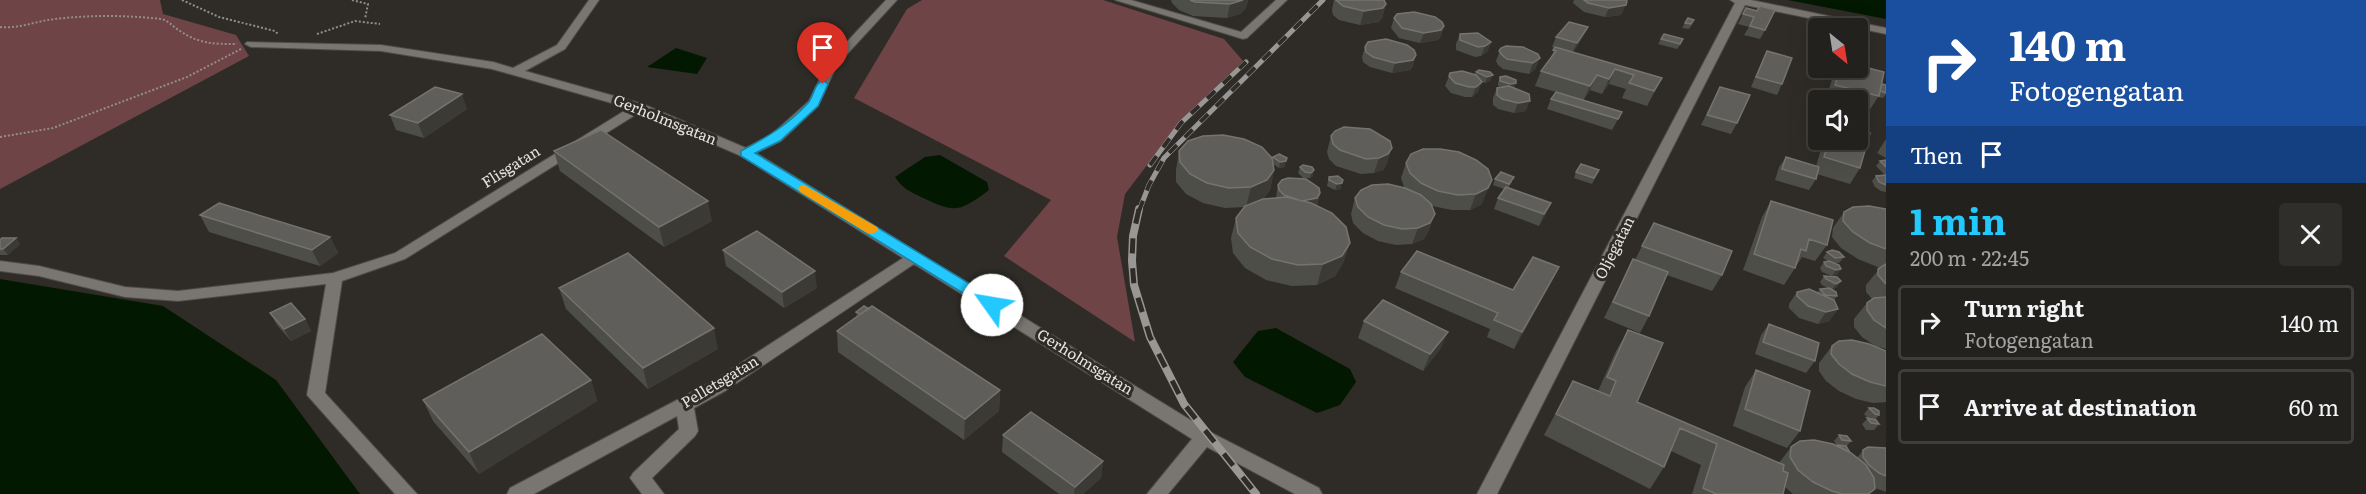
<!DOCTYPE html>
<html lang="en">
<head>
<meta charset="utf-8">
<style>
	body { margin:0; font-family:Literata,serif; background:#2f2e2b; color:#f1f3f6; height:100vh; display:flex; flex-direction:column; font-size:22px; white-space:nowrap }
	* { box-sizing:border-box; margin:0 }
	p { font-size:20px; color:#a3a3a4 }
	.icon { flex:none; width:33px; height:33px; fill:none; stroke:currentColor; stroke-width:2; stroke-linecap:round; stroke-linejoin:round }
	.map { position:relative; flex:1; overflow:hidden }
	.drawer { display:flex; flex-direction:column; background:#23211e; width:480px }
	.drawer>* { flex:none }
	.guide { background:#1a4fa0; color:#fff; overflow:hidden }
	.needle { width:39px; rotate:150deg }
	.buttons { position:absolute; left:1808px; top:18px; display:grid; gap:12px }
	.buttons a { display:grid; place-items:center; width:60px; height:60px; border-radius:6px; background:#23211e; box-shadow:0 6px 24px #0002,0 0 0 2px #403e3c; font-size:30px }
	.pin { position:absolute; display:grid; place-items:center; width:51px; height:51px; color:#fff; margin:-62px -26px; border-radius:50% 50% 50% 0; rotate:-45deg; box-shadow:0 0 6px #0007 }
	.pin .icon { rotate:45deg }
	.me { position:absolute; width:66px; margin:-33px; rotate:302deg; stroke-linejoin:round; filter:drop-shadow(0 0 4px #0008) }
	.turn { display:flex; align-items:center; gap:21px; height:126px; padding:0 24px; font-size:27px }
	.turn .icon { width:78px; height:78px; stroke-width:2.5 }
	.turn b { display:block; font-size:42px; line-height:51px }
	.then { display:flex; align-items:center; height:57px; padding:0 24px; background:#0003; gap:12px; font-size:22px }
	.round { display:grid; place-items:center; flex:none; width:63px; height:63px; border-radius:6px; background:#2f2e2b }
	.head { display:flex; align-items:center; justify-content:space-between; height:102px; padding:0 24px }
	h1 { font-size:36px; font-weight:700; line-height:45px; color:#23c9fe }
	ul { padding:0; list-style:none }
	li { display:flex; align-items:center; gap:18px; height:75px; margin:0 12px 9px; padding:0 12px; border:3px solid #403e3c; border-radius:6px }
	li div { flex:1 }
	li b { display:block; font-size:22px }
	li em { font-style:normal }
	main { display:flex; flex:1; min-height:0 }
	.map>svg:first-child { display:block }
	.green { fill:#6e4446 }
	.water { fill:#031800 }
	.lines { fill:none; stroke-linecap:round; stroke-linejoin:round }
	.minor-casing { stroke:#4d4b47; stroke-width:2 }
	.path { stroke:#918e8b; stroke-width:2; stroke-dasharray:2 2; stroke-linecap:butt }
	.minor { fill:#797571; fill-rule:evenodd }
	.rail-far1-casing { stroke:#999794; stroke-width:5 }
	.rail-casing { stroke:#999794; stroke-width:8 }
	.rail-far1 { stroke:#2f2c28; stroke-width:4; stroke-dasharray:11; stroke-linecap:butt }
	.rail { stroke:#2f2c28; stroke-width:5; stroke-dasharray:15; stroke-linecap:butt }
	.wall { fill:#4e4e49 }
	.shaded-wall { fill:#3b3a35 }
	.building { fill:#5f5e5a; stroke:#74736f; stroke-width:1.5 }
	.route { fill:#23c9fe; stroke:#1783a5; stroke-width:1.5 }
	.slow { fill:#f59e0b }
	.labels { text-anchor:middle; stroke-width:6; stroke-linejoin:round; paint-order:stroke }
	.street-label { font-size:15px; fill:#e5e3e0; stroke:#2f2c28 }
</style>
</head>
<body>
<main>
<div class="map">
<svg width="1886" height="494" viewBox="0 0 1886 494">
	<rect width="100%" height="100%" fill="#2f2c28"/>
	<path class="green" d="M0 0H160L163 14 236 35 249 56 0 189Z
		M922 0H1103L1224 39 1243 61 1183 118 1125 194 1117 237 1135 342 1004 256 1051 200 854 98 907 9Z"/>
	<path class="water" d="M1788 0H1886V19Z
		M676 48 707 58 697 74 647 67Z
		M940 155 987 182 989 190C958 213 955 213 921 197 909 191 902 188 895 177L925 157Z
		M0 279 163 306 276 380 360 494H0Z
		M1276 328 1350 369 1356 382 1340 405 1317 413 1245 377 1233 362 1258 331Z"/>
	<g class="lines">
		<g class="minor-casing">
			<path id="minor" d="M589 0H599L565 49 525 71 643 104 746 148 771 135 809 101 828 62 886 0H897L837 65 818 106 781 141 756 153 1210 432 1319 488 1322 494H1295L1207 447 1168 494H1147L1192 439 914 264 725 391 694 408 698 431 695 436 652 478 664 494H642L630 478 633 473 679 429 677 416 534 494H507L510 488 713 381 903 258 741 156 640 112 405 259 342 281 325 393 417 494H395L307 395 326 284 178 301 125 297 39 276 0 271V261L39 266 125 287 178 291 333 273 395 253 629 108 492 69 381 51 251 47 245 44 247 42 381 45 493 62 513 68 557 45Z
				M1115 0H1131L1241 32 1276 0H1287L1247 38 1243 39Z
				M1730 0H1751L1886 28V34L1745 5 1497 494H1477L1735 3Z"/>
		</g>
		<path class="path" d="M182 0 219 17 275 31 278 34
			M352 0 368 4 365 19
			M0 27C19 29 36 21 55 19 90 15 125 15 161 19 168 20 173 27 180 31 200 44 213 44 237 44
			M317 34 355 21 380 24
			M0 137 53 128 187 77 241 49"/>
		<use href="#minor" class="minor"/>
		<g class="rail-far1-casing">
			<path id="rail-far1" d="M1150 165 1181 123 1246 62
				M1139 211 1149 185 1164 158 1323 0"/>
		</g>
		<g class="rail-casing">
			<path id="rail" d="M1139 209 1133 236 1132 261 1134 285 1150 337 1184 404 1256 494"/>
		</g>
		<use href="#rail-far1" class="rail-far1"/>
		<use href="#rail" class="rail"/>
	</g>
	<path class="wall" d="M1171 0H1248L1246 8 1240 14 1227 18 1193 16 1179 10 1172 3Z
		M1334 0H1384L1386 4 1382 18 1379 22 1360 25 1339 20 1333 15 1332 10Z
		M1574 0H1626L1621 15 1605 17 1584 12 1573 3Z
		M1746 8 1765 30 1760 39 1744 35 1749 27 1738 24Z
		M1394 18 1444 26 1441 36 1438 40 1420 43 1399 38 1391 28Z
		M1688 18 1692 25 1689 29 1682 28Z
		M1588 27 1583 37 1573 52 1662 78 1647 106 1622 98 1626 89 1609 84 1602 94 1590 90 1583 101 1622 112 1612 130 1547 109 1551 99 1556 92 1535 86 1541 71 1550 59 1555 48 1552 47 1556 37Z
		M1460 34 1491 42 1487 52 1481 56 1475 57 1456 50V44Z
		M1661 39 1681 44 1677 49 1658 44Z
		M1815 46 1818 47V57L1811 55Z
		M1365 47 1413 66 1410 70 1392 73 1370 67 1363 62 1362 57Z
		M1523 47 1536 68 1529 74 1503 69 1498 65 1496 61 1501 48Z
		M1767 51 1782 84 1777 95 1751 87 1762 61Z
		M1838 68H1857L1882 84 1886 85V94L1883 98 1878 97 1869 111 1857 108V100H1829L1826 99 1833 76Z
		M1476 72 1491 80 1485 83 1481 81 1478 92 1472 97H1465L1451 93 1445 86 1449 76 1475 75Z
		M1500 77 1516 83 1514 88 1526 111 1514 113 1498 109 1493 105V98L1497 88 1502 87 1498 86V83Z
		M1720 87 1737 123 1731 134 1701 125Z
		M467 109 424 138 396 130 390 115Z
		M1344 127 1387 164 1383 170 1374 173 1361 174 1336 166 1329 159 1327 152 1331 136Z
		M1886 139V158L1877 153Z
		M1824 140H1857L1860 168 1850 184 1817 174 1816 179 1809 190 1775 180 1779 167 1786 157 1816 166Z
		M554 151 712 221 664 247 560 171Z
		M1179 151 1272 158 1273 157 1279 154 1285 167 1279 168 1273 164 1274 170 1270 190 1263 199 1276 198 1278 185 1320 193 1317 206 1350 243 1343 263 1335 276 1317 285 1292 286 1266 280 1245 268 1233 253 1231 238 1236 218 1244 207 1225 208 1203 203 1186 194 1176 182V170Z
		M1459 152 1482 204 1470 210H1452L1432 206 1429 230 1424 239 1412 244 1396 245 1378 241 1363 233 1353 223 1351 214 1355 198 1404 187 1401 178 1406 163Z
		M1886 160V192L1881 191 1875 187 1872 181 1876 176 1885 175 1876 166 1880 161Z
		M1300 167H1312L1313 176 1310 178H1303L1298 173Z
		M1599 170 1592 184 1574 178 1576 172Z
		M1338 176 1341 189 1335 190 1327 186 1329 177Z
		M1495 179 1512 182 1508 188 1546 214 1539 226 1494 209 1498 198 1504 189 1493 185Z
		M1771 201 1827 245 1815 261 1802 257 1784 285 1743 270 1762 217Z
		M1886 209V349L1875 346 1862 337 1854 327V319L1867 303 1872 299 1866 292V285L1880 268 1858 259 1841 248 1832 237 1833 228 1844 212Z
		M200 215 330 237 338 253 320 266 209 232Z
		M1654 223 1722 275 1712 291 1667 275 1649 316 1640 333 1604 318 1625 275 1633 259 1635 260Z
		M16 238 20 244 8 255H0V240Z
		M723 250 817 288 784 308 726 266Z
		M1827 252 1844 257 1839 263H1835L1841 269 1837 275 1832 276 1822 272 1820 268 1824 262 1828 261 1823 258Z
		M1559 267 1551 283 1514 349 1487 337 1490 329 1395 288 1401 272 1513 290Z
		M1824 276 1841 281 1837 287 1832 290 1822 285 1820 282Z
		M559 288 718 349 648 389 566 309Z
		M1820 289 1837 296 1834 300 1838 309 1829 321 1818 324 1799 318 1789 308V304L1797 292 1817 293Z
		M856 312 1000 390 999 411 964 440 838 352 837 331 857 317Z
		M270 313 305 319 311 331 291 341 277 325Z
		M1364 321 1441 348 1423 371 1358 338Z
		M1769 324 1815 361 1806 373 1755 354 1761 335Z
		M1628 330 1637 402 1779 463 1791 447 1837 446 1834 441 1839 435 1851 441 1846 447 1848 452 1857 458 1863 450 1886 448V492L1875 488 1870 494H1793L1785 487 1783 494H1692L1701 465 1671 451 1664 467 1650 489 1544 435 1573 381 1598 391 1616 351Z
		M1832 346 1886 351V402L1873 403 1856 399 1839 391 1826 381 1819 371V363Z
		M1756 370 1800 431 1787 448 1733 426 1745 387Z
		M591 380 597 401 479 474 433 421 423 400Z
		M1869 408 1879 415 1875 420 1879 424 1874 430H1866L1862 424 1868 418 1864 414Z
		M1003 435 1103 461 1101 478 1083 494H1059L1002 452Z"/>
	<path class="shaded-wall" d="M1243 0H1248L1246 8 1240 14 1227 18 1230 4Z
		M1386 4 1382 18 1379 22 1360 25 1364 11Z
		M1626 5 1621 15 1605 17 1609 8Z
		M1444 26 1441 36 1438 40 1420 43 1424 33Z
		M1588 27 1583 37 1572 53 1577 43Z
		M1491 42 1487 52 1481 56 1485 46Z
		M1416 55 1413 66 1410 70 1392 73 1395 63Z
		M1540 58 1536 68 1529 74 1533 63Z
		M1615 69 1609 84 1602 94 1609 79Z
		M1493 75 1491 80 1485 83 1487 77Z
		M1597 75 1590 90 1583 101 1590 86Z
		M1482 82 1478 92 1472 97 1476 87Z
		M1516 83 1514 88 1508 90 1510 84Z
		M462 94 467 109 424 138 418 123Z
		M1530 101 1526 111 1514 113 1518 103Z
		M1392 148 1387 164 1383 170 1374 173 1379 158Z
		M1286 161 1285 167 1279 168 1280 162Z
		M1274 170 1270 190 1262 200 1246 207 1251 187Z
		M1314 170 1313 176 1310 178 1311 173Z
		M1492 180 1482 204 1470 210 1476 194Z
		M1342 183 1341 189 1335 190 1337 184Z
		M1320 193 1317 205 1314 209 1302 201Z
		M708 201 712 221 664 247 659 227Z
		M1551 203 1546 214 1539 226 1544 214Z
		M1435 214 1429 230 1424 239 1412 244 1418 228Z
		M330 237 338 253 320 266 312 250Z
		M16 238 20 244 8 255 3 249Z
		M1350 243 1343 263 1335 276 1317 285 1323 264Z
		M1559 267 1551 283 1514 349 1522 332Z
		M1841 269 1837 275 1832 276 1836 270Z
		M815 271 817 288 784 308 782 292Z
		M1841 281 1837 287 1832 290 1836 284Z
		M1838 309 1829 321 1818 324 1826 312Z
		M305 319 311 331 291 341 284 329Z
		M714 328 718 349 648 389 643 368Z
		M1448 332 1441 348 1423 371 1430 354Z
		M591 380 597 401 479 474 469 452Z
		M1000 390 999 411 964 440 965 419Z
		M1103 461 1101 478 1083 494H1074L1075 487Z"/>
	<path class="building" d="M1190 0H1243L1230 4 1195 2Z
		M1336 0H1384L1386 4 1383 8 1364 11 1343 6Z
		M1584 0H1626L1627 1 1626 5 1609 8 1588 3Z
		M1760 6 1775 10 1765 30 1750 26 1754 17 1743 14 1746 8 1757 11Z
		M1414 12 1435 17 1442 22 1444 26 1441 30 1424 33 1402 28 1394 18 1397 14Z
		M1688 18 1694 20 1691 24 1685 23Z
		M1569 22 1588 27 1577 43 1556 37Z
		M1478 33 1491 42 1485 46 1478 47 1460 40V34Z
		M1664 34 1683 39 1680 44 1661 39Z
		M1386 39 1407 45 1414 50 1416 55 1413 60 1395 63 1373 57 1366 52 1365 47 1368 42Z
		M1506 46 1523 47 1538 54 1540 58 1533 63 1507 59 1502 55 1499 51 1501 48Z
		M1815 46 1818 47V51L1814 50Z
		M1555 47 1662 78 1654 91 1629 83 1634 75 1615 69 1609 79 1597 75 1590 86 1541 71 1556 51 1553 50Z
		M1767 51 1792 58 1782 84 1756 77Z
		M1857 65 1884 72 1879 96 1835 85 1840 68H1857Z
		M1479 70 1490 72 1493 75 1487 77 1476 72Z
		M1462 71 1476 75 1482 82 1476 87H1469L1455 83 1449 76 1450 73Z
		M1506 76 1516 80V83L1510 84 1500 81V77Z
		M1882 84 1886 85V93L1880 91Z
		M1509 86 1529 94 1530 101 1518 103 1502 99 1497 95V88Z
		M435 87 462 94 418 123 390 115Z
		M1720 87 1750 95 1737 123 1707 115Z
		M1556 92 1622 112 1618 119 1551 99Z
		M1344 127 1370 129 1390 141 1392 148 1388 154 1379 158 1366 159 1340 150 1333 144 1331 136 1335 131Z
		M1857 129 1870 133 1860 168 1824 157 1829 140H1857Z
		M601 130 708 201 659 227 554 151Z
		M1223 135 1244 139 1262 147 1272 158 1274 170 1267 180 1251 187 1229 188 1207 183 1190 174 1180 162 1179 151 1188 141 1203 136Z
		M1423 149H1440L1459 152 1476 160 1488 169 1492 180 1488 188 1476 194 1458 195 1438 191 1421 183 1410 173 1406 163 1411 154Z
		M1279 154 1287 158 1286 161 1280 162 1273 157Z
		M1786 157 1819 167 1816 179 1782 169Z
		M1886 160V167L1880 161Z
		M1581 164 1599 170 1594 178 1576 172Z
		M1303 165 1312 167 1314 170 1311 173 1305 172 1300 167Z
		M1501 172 1514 177 1509 184 1495 179Z
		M1886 175V185L1879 182 1876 176Z
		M1338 176 1343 180 1342 183 1337 184 1329 180V177Z
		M1288 178 1306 179 1319 188 1320 193 1317 198 1302 201 1284 195 1279 190 1278 185 1282 180Z
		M1388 184 1405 188 1421 195 1431 204 1435 214 1430 223 1418 228 1402 229 1384 225 1368 217 1358 207 1355 198 1361 190 1372 185Z
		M1506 187 1551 203 1544 214 1498 198Z
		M1286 197 1311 203 1332 213 1346 227 1350 243 1342 256 1323 264 1298 265 1272 259 1250 247 1238 233 1236 218 1245 206 1263 199Z
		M1771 201 1833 220 1827 245 1809 239 1806 251 1801 249 1795 268 1754 254Z
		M219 203 330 237 312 250 200 215Z
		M1869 206 1886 209V249L1870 243 1853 232 1843 221 1844 212 1853 207Z
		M1654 223 1732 251 1722 275 1642 246Z
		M757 231 815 271 782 292 723 250Z
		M2 238H16L3 249H0V240Z
		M1832 250 1839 252 1844 257 1835 258 1827 252Z
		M1417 251 1513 290 1533 257 1559 267 1522 332 1494 320 1498 313 1401 272Z
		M628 253 714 328 643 368 559 288Z
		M1633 259 1668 272 1649 316 1613 302Z
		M1829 261 1839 265 1841 269 1836 270 1826 266 1824 262Z
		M1886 264V284L1878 275V269Z
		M1824 276 1837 277 1841 281 1836 284 1826 279Z
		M1829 288 1836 292 1837 296 1825 295 1820 289Z
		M1809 289 1834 300 1838 309 1826 312 1808 306 1797 296V292Z
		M1886 297V328L1874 320 1867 310V303L1874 298Z
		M1383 300 1448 332 1430 354 1364 321Z
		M291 303 305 319 284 329 270 313Z
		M864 306 869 309 860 314 856 312Z
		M872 306 1000 390 965 419 837 331Z
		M1769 324 1819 343 1815 361 1763 342Z
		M1628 330 1663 343 1637 402 1784 465 1783 471 1788 473 1783 494H1716L1703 488 1717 444 1680 428 1664 467 1556 414 1573 381 1610 396 1616 381 1607 377Z
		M542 334 591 380 469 452 423 400Z
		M1852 340 1869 344 1886 351V386L1870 382 1852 374 1839 364 1831 354 1832 346 1839 341Z
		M1756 370 1810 391 1800 431 1745 409Z
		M1869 408H1874L1879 411V415L1875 414Z
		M1031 412 1103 461 1075 487 1003 435Z
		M1867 418 1876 420 1879 424 1871 423Z
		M1839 435 1847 436 1851 441 1842 440Z
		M1814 440 1833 444 1851 453 1866 465 1874 478 1875 489 1868 494H1842L1832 491 1813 482 1798 470 1790 457 1791 447 1800 441Z
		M1837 445 1846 446 1849 451H1847Z
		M1868 447 1886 448V476L1879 473 1869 465 1863 457V450Z"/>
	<path class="route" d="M823 80 828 84 818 106 780 141 755 153 998 301 1000 305 998 308H987L741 156V151C766 138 789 124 808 103 814 96 814 84 823 80Z"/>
	<path class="slow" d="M804 185 877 227 879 230 872 234 867 233 800 192 798 189 800 186Z"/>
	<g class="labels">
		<g class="street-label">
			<text transform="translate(665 120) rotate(22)" y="5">Gerholmsgatan</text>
			<text transform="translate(511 167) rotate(-32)" y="5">Flisgatan</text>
			<text transform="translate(1615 248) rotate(-63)" y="5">Oljegatan</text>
			<text transform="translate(1085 362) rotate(32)" y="5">Gerholmsgatan</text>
			<text transform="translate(720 382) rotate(-31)" y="5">Pelletsgatan</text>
		</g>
	</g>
</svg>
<div class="buttons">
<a><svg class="needle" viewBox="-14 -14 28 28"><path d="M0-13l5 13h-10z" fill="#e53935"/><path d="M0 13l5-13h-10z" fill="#a3a3a4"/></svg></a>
<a><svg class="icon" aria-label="sound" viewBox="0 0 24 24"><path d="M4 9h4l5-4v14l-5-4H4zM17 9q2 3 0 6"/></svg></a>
</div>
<div class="pin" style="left:823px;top:84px;background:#d93025"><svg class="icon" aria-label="arrive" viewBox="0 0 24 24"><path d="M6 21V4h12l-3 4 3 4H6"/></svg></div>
<svg class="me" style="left:992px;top:305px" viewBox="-20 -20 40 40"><circle r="19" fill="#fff"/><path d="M0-13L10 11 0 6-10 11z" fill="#23c9fe"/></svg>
</div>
<section class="drawer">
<div class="guide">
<div class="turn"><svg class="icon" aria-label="right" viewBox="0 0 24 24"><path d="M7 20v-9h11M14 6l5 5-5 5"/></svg><div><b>140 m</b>Fotogengatan</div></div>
<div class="then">Then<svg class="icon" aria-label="arrive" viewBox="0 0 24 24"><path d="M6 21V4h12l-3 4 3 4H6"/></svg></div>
</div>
<div class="head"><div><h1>1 min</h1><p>200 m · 22:45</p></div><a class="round"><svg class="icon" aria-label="close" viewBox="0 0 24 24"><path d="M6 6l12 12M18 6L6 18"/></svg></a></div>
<ul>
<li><svg class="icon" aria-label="right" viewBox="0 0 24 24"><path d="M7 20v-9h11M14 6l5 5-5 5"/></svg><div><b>Turn right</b><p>Fotogengatan</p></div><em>140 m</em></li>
<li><svg class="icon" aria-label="arrive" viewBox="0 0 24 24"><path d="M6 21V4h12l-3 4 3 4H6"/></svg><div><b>Arrive at destination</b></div><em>60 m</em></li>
</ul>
</section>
</main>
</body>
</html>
